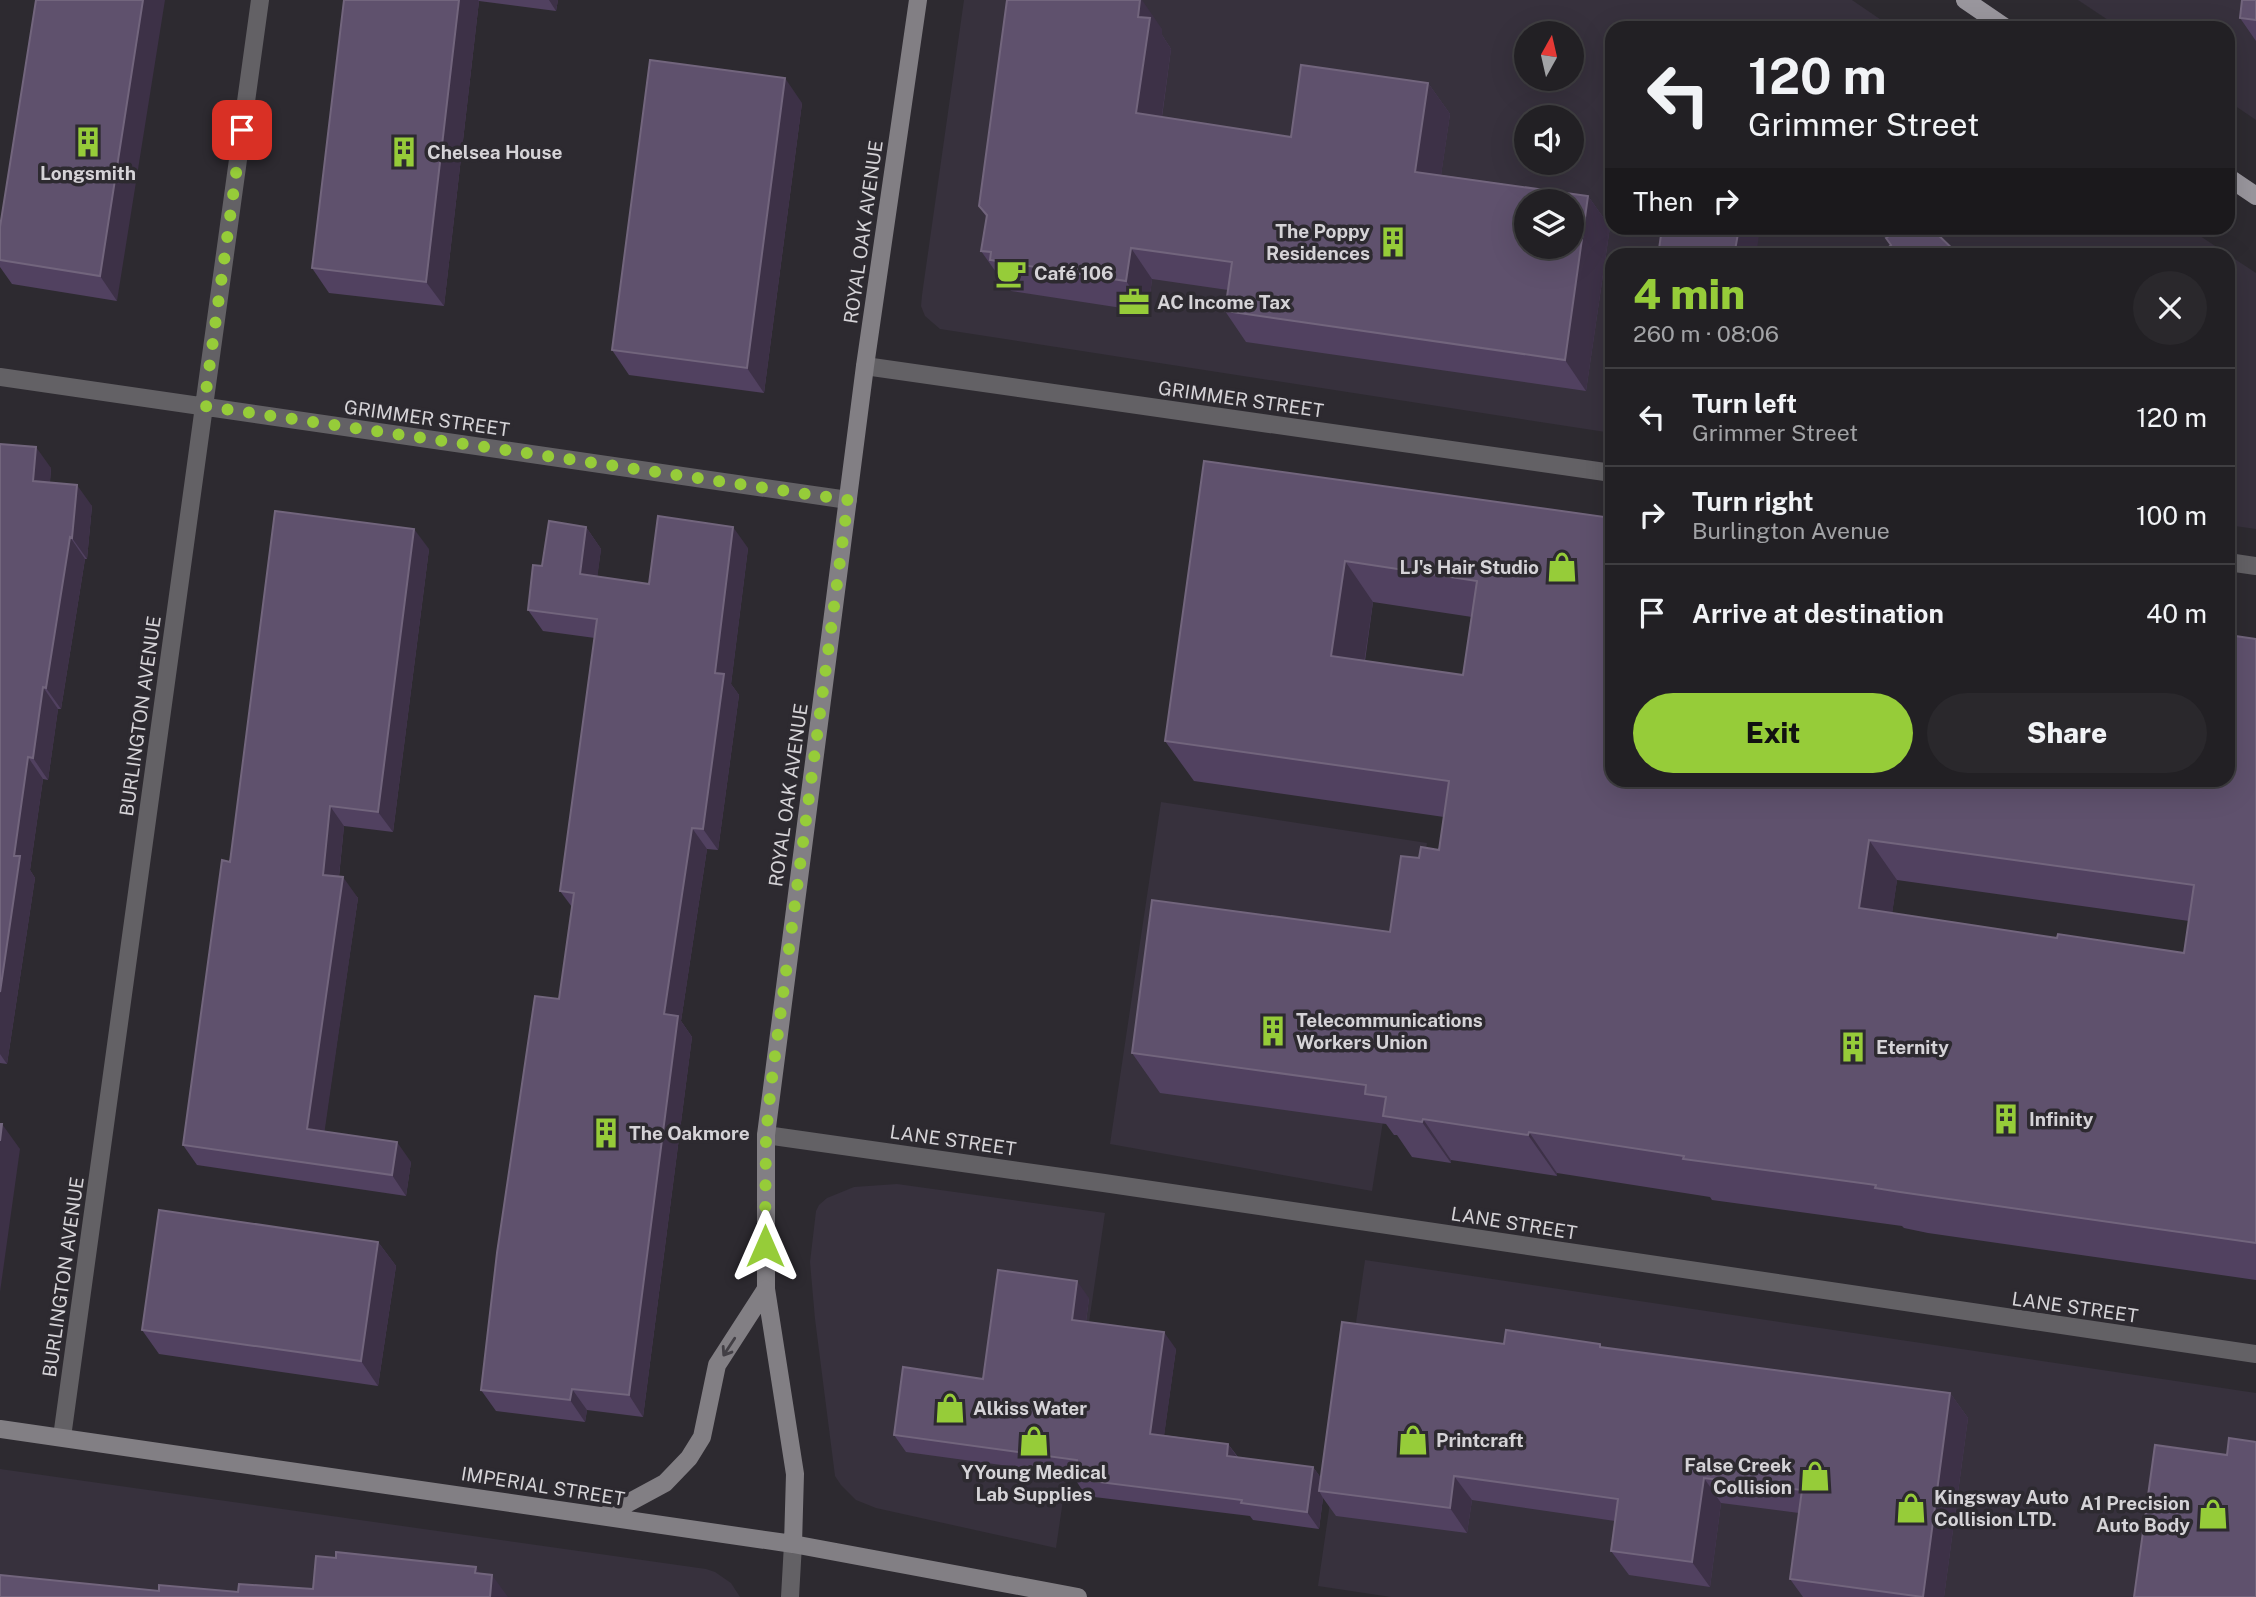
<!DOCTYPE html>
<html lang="en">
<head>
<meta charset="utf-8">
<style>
	body { margin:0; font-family:"Public Sans",sans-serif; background:#2a282c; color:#f1f3f6; height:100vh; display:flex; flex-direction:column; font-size:26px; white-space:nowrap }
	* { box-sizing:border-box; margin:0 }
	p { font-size:23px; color:#a2a3a6 }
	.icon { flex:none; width:38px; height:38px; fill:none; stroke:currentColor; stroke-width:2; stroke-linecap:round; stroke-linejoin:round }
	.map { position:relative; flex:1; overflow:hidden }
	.panel { position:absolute; left:1605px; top:248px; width:630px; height:539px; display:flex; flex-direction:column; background:#222024; border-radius:21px; box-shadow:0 7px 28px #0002,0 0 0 2px #3f3e41 }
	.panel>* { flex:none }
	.guide { position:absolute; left:1605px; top:21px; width:630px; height:214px; border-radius:21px; box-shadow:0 7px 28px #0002,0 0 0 2px #3f3e41; background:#222024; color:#f1f3f6; overflow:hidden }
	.needle { width:46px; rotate:8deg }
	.fabs { position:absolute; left:1514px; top:21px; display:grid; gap:14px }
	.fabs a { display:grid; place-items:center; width:70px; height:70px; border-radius:50%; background:#222024; box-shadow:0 7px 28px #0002,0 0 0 2px #3f3e41; font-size:35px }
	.pin { position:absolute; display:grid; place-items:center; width:60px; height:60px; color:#fff; margin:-30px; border-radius:14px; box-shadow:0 4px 10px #0006 }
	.me { position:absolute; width:77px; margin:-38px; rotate:0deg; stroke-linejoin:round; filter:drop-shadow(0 0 5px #0008) }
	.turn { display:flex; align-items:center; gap:24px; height:147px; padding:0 28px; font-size:32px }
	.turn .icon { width:91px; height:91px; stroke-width:2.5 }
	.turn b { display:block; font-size:49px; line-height:60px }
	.then { display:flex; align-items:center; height:66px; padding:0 28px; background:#0003; gap:14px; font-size:26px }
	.round { display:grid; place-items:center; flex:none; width:74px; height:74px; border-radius:37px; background:#2a282c }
	.head { display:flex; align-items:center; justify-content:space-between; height:119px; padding:0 28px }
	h1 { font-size:42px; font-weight:800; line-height:52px; color:#96cc39 }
	.action { display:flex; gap:14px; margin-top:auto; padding:14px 28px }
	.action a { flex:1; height:80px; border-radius:42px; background:#96cc39; color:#111; font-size:28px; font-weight:800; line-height:80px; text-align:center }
	.action a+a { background:#2a282c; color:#f1f3f6 }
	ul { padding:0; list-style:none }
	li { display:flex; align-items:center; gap:21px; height:98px; padding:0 28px; border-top:2px solid #3f3e41 }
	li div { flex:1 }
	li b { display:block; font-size:26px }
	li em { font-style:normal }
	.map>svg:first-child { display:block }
	.built { fill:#37313d; fill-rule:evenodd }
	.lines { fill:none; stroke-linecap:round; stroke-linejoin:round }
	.minor { stroke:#636165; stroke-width:18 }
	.tertiary { stroke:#636165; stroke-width:18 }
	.secondary { stroke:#827f84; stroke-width:18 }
	.primary { stroke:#99969d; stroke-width:18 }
	.wall { fill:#514160; fill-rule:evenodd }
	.shaded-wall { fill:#3d3147 }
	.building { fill:#5f516d; stroke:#72657d; stroke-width:2; fill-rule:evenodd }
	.oneway { stroke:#423f45 }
	.route { stroke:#96cc39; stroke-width:12; stroke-dasharray:0 21.6 }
	.labels { text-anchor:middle; stroke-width:7; stroke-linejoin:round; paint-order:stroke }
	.poi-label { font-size:19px; font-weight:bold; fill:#d5d3d7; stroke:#2d2a30; text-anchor:start }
	.street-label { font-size:19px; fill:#d5d3d7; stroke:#2d2a30 }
</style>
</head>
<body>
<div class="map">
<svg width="2256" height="1597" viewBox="0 0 2256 1597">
	<rect width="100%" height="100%" fill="#2d2a30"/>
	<path class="built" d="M964 0H1852L1893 28H1612V228H2188L2256 273V529L2228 525V256H1612V433L940 329 925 316 921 306 922 295ZM1526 33H1572V79H1526ZM1526 117H1572V163H1526ZM1526 201H1572V247H1526Z
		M2078 0H2256V120L2228 101V28H2120Z
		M1161 802 1427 843 1372 1191 1110 1144Z
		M897 1184 1105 1213 1056 1548 876 1508 856 1500 841 1485 835 1476 815 1319 810 1262 816 1211 819 1205 827 1198 854 1187Z
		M1365 1260 2256 1393V1597H1391L1318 1586Z
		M0 1469 706 1569 715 1572 731 1583 740 1597H0Z"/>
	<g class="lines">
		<path class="minor" d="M865 366 1612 473
			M0 377 848 500
			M2228 562 2256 566
			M766 1135 1104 1183 2256 1354
			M62 1437 260 0"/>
		<path class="tertiary" d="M790 1597 793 1544"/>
		<path class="secondary" d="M0 1429 793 1544 1078 1597
			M604 1516 665 1483 689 1458 702 1437 717 1365 766 1289
			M793 1544 795 1474 766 1289V1135L865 366 918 0"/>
		<path class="primary" d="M1965 0 2006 28
			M2228 177 2256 196"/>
	</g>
	<path class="wall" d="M36 0 117 301 12 284 0 267V227Z
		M344 0H558L556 11 479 1 444 306 329 293 312 268Z
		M2256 0V41L2240 18Z
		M1162 29V35L1171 49 1162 117 1291 137 1428 83 1450 114 1441 175 1588 196 1610 227 1586 391 1246 342 1225 311 1228 290 1152 279 1148 312 1011 291 1005 282H1003L981 251 987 218 979 206Z
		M802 103 764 393 629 375 612 350Z
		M0 444 51 468 50 482 92 506 87 559H85L61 709H58L48 780 43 779 30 870 35 878 7 1064 0 1063Z
		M1204 461 1612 518V780L2256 639V1280L1928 1233 1904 1228 1902 1226 1712 1200 1710 1197 1557 1173V1176L1451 1160V1163L1412 1157 1397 1135H1394L1386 1124 1160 1093 1132 1053 1390 932 1419 858 1439 850 1444 817 1194 781 1165 741ZM1373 602 1472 617 1463 675 1365 661ZM1897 880 2189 921 2184 953 2057 938 1892 913Z
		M586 527 601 549 597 577 649 584 748 548 731 684 739 695 718 850 707 849 681 1021 692 1037 643 1417 587 1410 585 1422 496 1411 481 1390 559 999 572 907 560 891 595 638 543 631 528 610 542 566Z
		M429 549 393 832 344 826 339 877 358 898 324 1131 411 1162 406 1196 197 1165 183 1145 230 862Z
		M378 1242 396 1266 378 1386 159 1354 142 1330Z
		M1089 1298 1086 1322 1176 1349 1164 1435 1228 1444 1238 1457 1313 1467 1321 1478 1504 1344 1603 1347 1950 1393 1968 1418 1944 1597H1803L1790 1579 1799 1513 1721 1503 1710 1587 1629 1575 1611 1551 1615 1521 1472 1500 1467 1533 1336 1516 1323 1498 1319 1529 1253 1520 1250 1516 1086 1496 1075 1479V1475L906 1452 894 1435 983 1379Z"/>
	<path class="shaded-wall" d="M143 0H165L117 301 100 276Z
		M459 0H478L479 1 444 306 426 282Z
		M549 0H558L556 11Z
		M1140 0H1142L1162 29V35L1171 49 1158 144 1136 113 1138 17Z
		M785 78 802 103 764 393 747 368Z
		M1428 83 1450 114 1437 203 1415 172Z
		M1588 196 1610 227 1586 391 1565 360Z
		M1739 228H1760L1756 256H1734Z
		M1131 248 1152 279 1148 312 1126 281Z
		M2228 353 2229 355 2233 392 2228 405Z
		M36 447 51 468 48 502 33 481Z
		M77 485 92 506 87 559 72 538Z
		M586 527 601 549 595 596 580 574Z
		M733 527 748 548 731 684 739 695 718 850 703 829 715 673Z
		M414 529 429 549 393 832 378 812Z
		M70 537 85 559 61 709 46 688Z
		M1345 561 1373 602 1359 697 1331 656Z
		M43 687 58 709 48 780 33 758Z
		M28 757 43 779 30 870 35 878 7 1064 0 1054V992L14 856Z
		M330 806 344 826 337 895 323 875Z
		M692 828 707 849 681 1021 692 1037 643 1417 629 1395 664 1014Z
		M1869 840 1897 880 1887 949 1859 908Z
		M343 877 358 898 322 1149 307 1129Z
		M1423 1119 1451 1160V1163L1422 1122Z
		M2 1124 20 1149 0 1292V1141Z
		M1529 1132 1557 1173V1176L1528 1135Z
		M397 1142 411 1162 406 1196 392 1175Z
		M378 1242 396 1266 378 1386 361 1361Z
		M1077 1281 1089 1298 1084 1337 1072 1320Z
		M1164 1332 1176 1349 1162 1451 1150 1434Z
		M572 1389 587 1410 585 1422 570 1400Z
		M1950 1393 1968 1418 1944 1597H1923Z
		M1228 1444 1240 1461 1227 1456Z
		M1313 1467 1325 1484 1319 1491 1323 1498 1319 1529 1307 1512Z
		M1454 1476 1472 1500 1467 1533 1450 1508Z
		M1704 1478 1721 1503 1710 1587 1692 1562Z
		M476 1567 491 1588 492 1575 508 1597H490L475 1573Z"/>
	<path class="building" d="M36 0H143L100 276 0 260V227Z
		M344 0H459L426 282 312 268Z
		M1007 0H1140L1138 17 1150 18 1136 113 1291 137 1301 65 1428 83 1415 172 1588 196 1565 360 1225 311 1232 262 1131 248 1126 281 990 260 991 252 981 251 987 215 979 206ZM1526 201H1572V247H1526Z
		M2242 0H2256V20L2240 18Z
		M650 60 785 78 747 368 612 350Z
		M1662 228H1739L1734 256H1658Z
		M1902 228H1931L1960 256H1879L1891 245 1886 238Z
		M0 444 36 447 33 481 77 485 72 538 70 537 46 688 43 687 33 758 28 757 14 856H20L0 992Z
		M1204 461 1612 518V780H2228V635L2256 639V1243L1900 1192 1875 1188 1876 1185 1683 1159 1684 1156 1529 1132 1528 1135 1423 1119 1422 1122 1383 1116 1386 1097 1365 1094 1366 1085 1132 1053 1152 900 1390 932 1401 856 1419 858 1421 847 1439 850 1449 781 1165 741ZM1345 561 1477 581 1463 675 1331 656ZM1869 840 2194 885 2184 953 2058 934 2057 938 1859 908Z
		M275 511 414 529 378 812 330 806 323 875 343 877 307 1129 397 1142 392 1175 183 1145 222 860 230 862Z
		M658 516 733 527 715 673 724 674 703 829 692 828 664 1014 678 1016 629 1395 572 1389 570 1400 481 1390 497 1253 535 996 559 999 574 893 560 891 597 619 528 610 533 565 542 566 549 521 586 527 580 574 649 584Z
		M0 1124H2L0 1141Z
		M159 1210 378 1242 361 1361 142 1330Z
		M998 1270 1077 1281 1072 1320 1164 1332 1150 1434 1228 1444 1227 1456 1313 1467 1307 1512 1241 1503 1242 1500 1075 1479 1077 1460 894 1435 903 1367 983 1379Z
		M1342 1322 1504 1344 1506 1330 1600 1344V1347L1950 1393 1923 1597 1790 1579 1802 1490 1704 1478 1692 1562 1611 1551 1618 1499 1454 1476 1450 1508 1319 1491Z
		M2229 1438 2256 1442V1597H2134L2155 1445 2227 1455Z
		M336 1552 476 1567 475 1573 492 1575 490 1597H0V1575L159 1591V1585L238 1592 239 1584 313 1589 316 1556 336 1558Z"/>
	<defs><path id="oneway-shaft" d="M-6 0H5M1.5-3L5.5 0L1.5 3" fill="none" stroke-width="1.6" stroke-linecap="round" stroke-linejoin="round" transform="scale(1.75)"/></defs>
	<use class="oneway" href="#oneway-shaft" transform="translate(729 1347) rotate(123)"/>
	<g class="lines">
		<path class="route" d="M242 130 204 406 848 500 771 1086 766 1135 765 1246"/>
	</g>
	<defs>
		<g id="building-bare" transform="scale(2.415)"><path d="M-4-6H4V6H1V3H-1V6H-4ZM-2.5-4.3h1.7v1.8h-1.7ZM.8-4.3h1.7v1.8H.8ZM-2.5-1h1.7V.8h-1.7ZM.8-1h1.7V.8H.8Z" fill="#96cc39" stroke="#2d2a30" stroke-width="2.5" paint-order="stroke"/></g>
		<g id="cafe-bare" transform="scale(2.415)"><path d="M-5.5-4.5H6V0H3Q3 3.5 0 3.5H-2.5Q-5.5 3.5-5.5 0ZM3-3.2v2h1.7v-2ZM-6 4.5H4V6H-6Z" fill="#96cc39" stroke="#2d2a30" stroke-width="2.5" paint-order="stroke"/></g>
		<g id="office-bare" transform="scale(2.415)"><path d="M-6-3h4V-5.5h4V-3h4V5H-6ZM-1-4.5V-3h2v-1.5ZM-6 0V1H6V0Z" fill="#96cc39" stroke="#2d2a30" stroke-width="2.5" paint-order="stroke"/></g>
		<g id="shop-bare" transform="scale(2.415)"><path d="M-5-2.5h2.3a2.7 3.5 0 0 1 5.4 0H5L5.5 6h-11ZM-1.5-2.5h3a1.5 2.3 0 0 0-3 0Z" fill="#96cc39" stroke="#2d2a30" stroke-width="2.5" paint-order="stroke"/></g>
	</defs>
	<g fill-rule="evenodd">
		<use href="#building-bare" x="88" y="142"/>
		<use href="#building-bare" x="404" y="152"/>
		<use href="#building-bare" x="1393" y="242"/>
		<use href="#cafe-bare" x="1011" y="273"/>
		<use href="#office-bare" x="1134" y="302"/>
		<use href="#shop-bare" x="1562" y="567"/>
		<use href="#building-bare" x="1273" y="1031"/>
		<use href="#building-bare" x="1853" y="1047"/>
		<use href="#building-bare" x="2006" y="1119"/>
		<use href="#building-bare" x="606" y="1133"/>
		<use href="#shop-bare" x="950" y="1408"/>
		<use href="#shop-bare" x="1413" y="1440"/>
		<use href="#shop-bare" x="1034" y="1441"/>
		<use href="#shop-bare" x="1815" y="1476"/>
		<use href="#shop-bare" x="1911" y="1508"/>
		<use href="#shop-bare" x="2213" y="1514"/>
	</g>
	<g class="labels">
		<g class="poi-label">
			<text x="427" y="159">Chelsea House</text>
			<text x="88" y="180" text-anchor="middle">Longsmith</text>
			<text x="1370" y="238" text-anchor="end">The Poppy<tspan x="1370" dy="22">Residences</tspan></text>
			<text x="1034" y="280">Café 106</text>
			<text x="1157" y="309">AC Income Tax</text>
			<text x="1539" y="574" text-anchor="end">LJ's Hair Studio</text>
			<text x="1296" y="1027">Telecommunications<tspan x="1296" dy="22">Workers Union</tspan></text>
			<text x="1876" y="1054">Eternity</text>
			<text x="2029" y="1126">Infinity</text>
			<text x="629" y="1140">The Oakmore</text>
			<text x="973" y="1415">Alkiss Water</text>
			<text x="1436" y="1447">Printcraft</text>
			<text x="1792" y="1472" text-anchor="end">False Creek<tspan x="1792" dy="22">Collision</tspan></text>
			<text x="1034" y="1479" text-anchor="middle">YYoung Medical<tspan x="1034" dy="22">Lab Supplies</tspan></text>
			<text x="1934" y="1504">Kingsway Auto<tspan x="1934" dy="22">Collision LTD.</tspan></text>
			<text x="2190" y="1510" text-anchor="end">A1 Precision<tspan x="2190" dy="22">Auto Body</tspan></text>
		</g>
		<g class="street-label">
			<text transform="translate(863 232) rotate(-82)" y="7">ROYAL OAK AVENUE</text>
			<text transform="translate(1241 399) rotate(8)" y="7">GRIMMER STREET</text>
			<text transform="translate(427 418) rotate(8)" y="7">GRIMMER STREET</text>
			<text transform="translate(140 716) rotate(-82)" y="7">BURLINGTON AVENUE</text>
			<text transform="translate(788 795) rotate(-82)" y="7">ROYAL OAK AVENUE</text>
			<text transform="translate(953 1140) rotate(8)" y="7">LANE STREET</text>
			<text transform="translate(1514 1223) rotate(9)" y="7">LANE STREET</text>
			<text transform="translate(63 1277) rotate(-82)" y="7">BURLINGTON AVENUE</text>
			<text transform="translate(2075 1307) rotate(8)" y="7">LANE STREET</text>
			<text transform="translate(543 1486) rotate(9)" y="7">IMPERIAL STREET</text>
		</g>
	</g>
</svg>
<div class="fabs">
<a><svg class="needle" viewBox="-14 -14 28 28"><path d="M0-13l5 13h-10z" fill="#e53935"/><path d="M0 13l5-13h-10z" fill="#a2a3a6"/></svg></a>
<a><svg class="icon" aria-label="sound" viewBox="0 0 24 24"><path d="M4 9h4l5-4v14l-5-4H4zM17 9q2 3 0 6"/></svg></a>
<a><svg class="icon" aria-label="layers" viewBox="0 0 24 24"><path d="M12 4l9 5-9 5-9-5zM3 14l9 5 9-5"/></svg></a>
</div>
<div class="pin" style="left:242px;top:130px;background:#d93025"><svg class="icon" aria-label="arrive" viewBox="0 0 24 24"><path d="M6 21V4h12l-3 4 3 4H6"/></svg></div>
<svg class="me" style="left:765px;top:1246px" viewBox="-20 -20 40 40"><path d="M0-17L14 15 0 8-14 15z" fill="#96cc39" stroke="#fff" stroke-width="4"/></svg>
<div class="guide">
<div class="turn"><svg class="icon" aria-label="left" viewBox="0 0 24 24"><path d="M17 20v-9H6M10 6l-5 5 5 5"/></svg><div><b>120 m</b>Grimmer Street</div></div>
<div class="then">Then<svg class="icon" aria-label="right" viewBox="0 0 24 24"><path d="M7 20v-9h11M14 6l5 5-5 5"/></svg></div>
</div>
<section class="panel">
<div class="head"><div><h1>4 min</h1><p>260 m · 08:06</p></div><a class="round"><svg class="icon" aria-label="close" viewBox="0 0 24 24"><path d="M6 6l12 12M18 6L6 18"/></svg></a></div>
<ul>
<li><svg class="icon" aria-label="left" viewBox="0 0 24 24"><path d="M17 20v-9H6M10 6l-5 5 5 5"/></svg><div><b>Turn left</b><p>Grimmer Street</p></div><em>120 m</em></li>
<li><svg class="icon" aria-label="right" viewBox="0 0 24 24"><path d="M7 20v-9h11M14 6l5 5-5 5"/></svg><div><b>Turn right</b><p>Burlington Avenue</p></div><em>100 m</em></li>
<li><svg class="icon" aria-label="arrive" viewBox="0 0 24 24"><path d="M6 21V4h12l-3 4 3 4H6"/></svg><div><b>Arrive at destination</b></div><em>40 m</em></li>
</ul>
<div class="action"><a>Exit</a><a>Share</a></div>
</section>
</div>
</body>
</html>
